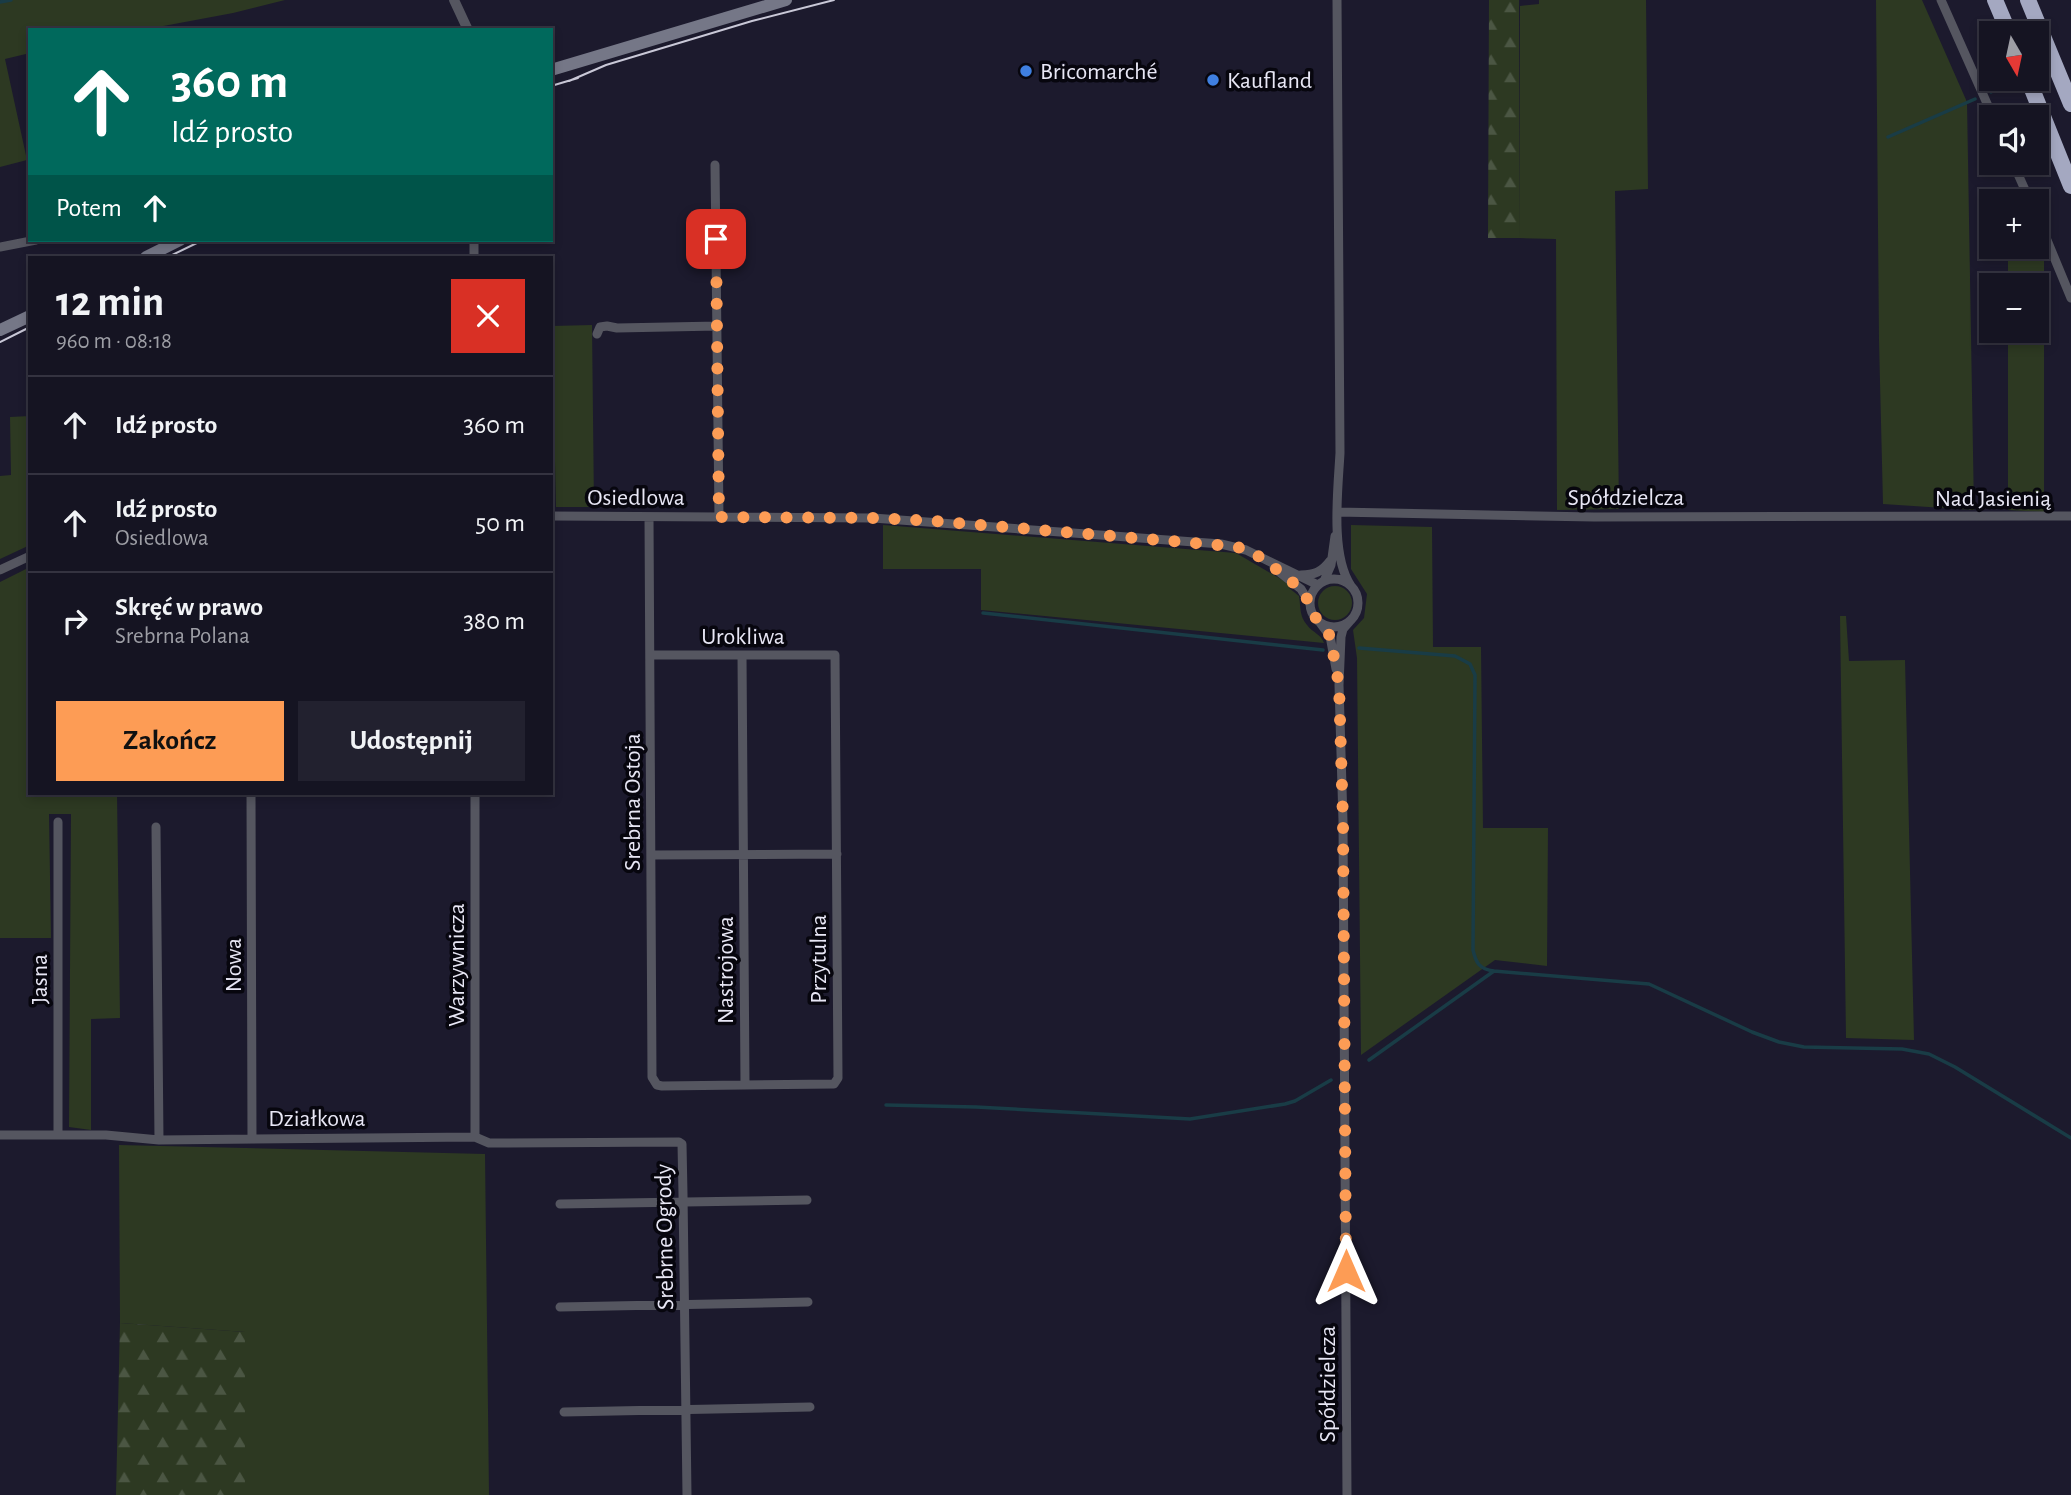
<!DOCTYPE html>
<html lang="pl">
<head>
<meta charset="utf-8">
<style>
	body { margin:0; font-family:"Alegreya Sans",sans-serif; background:#22212f; color:#f1f3f6; height:100vh; display:flex; flex-direction:column; font-size:26px; white-space:nowrap }
	* { box-sizing:border-box; margin:0 }
	p { font-size:23px; color:#9d9ea5 }
	.icon { flex:none; width:38px; height:38px; fill:none; stroke:currentColor; stroke-width:2; stroke-linecap:round; stroke-linejoin:round }
	.map { position:relative; flex:1; overflow:hidden }
	.drawer { position:absolute; left:28px; top:256px; width:525px; height:539px; display:flex; flex-direction:column; background:#151422; border-radius:0px; box-shadow:0 4px 10px #0003,0 0 0 2px #343340 }
	.drawer>* { flex:none }
	.top-card { position:absolute; left:28px; top:28px; width:525px; height:214px; border-radius:0px; box-shadow:0 4px 10px #0003,0 0 0 2px #343340; background:#00695c; color:#fff; overflow:hidden }
	.needle { width:46px; rotate:171deg }
	.fabs { position:absolute; left:1979px; top:21px; display:grid; gap:14px }
	.fabs a { display:grid; place-items:center; width:70px; height:70px; border-radius:0px; background:#151422; box-shadow:0 4px 10px #0003,0 0 0 2px #343340; font-size:35px }
	.pin { position:absolute; display:grid; place-items:center; width:60px; height:60px; color:#fff; margin:-30px; border-radius:14px; box-shadow:0 4px 10px #0006 }
	.me { position:absolute; width:77px; margin:-38px; rotate:0deg; stroke-linejoin:round; filter:drop-shadow(0 0 5px #0008) }
	.turn { display:flex; align-items:center; gap:24px; height:147px; padding:0 28px; font-size:32px }
	.turn .icon { width:91px; height:91px; stroke-width:2.5 }
	.turn b { display:block; font-size:49px; line-height:60px }
	.then { display:flex; align-items:center; height:66px; padding:0 28px; background:#0003; gap:14px; font-size:26px }
	.round { display:grid; place-items:center; flex:none; width:74px; height:74px; border-radius:0px; background:#22212f }
	.head { display:flex; align-items:center; justify-content:space-between; height:119px; padding:0 28px }
	h1 { font-size:42px; font-weight:700; line-height:52px }
	.action { display:flex; gap:14px; margin-top:auto; padding:14px 28px }
	.action a { flex:1; height:80px; border-radius:0px; background:#fd9c55; color:#111; font-size:28px; font-weight:700; line-height:80px; text-align:center }
	.action a+a { background:#22212f; color:#f1f3f6 }
	ul { padding:0; list-style:none }
	li { display:flex; align-items:center; gap:21px; height:98px; padding:0 28px; border-top:2px solid #343340 }
	li div { flex:1 }
	li b { display:block; font-size:26px }
	li em { font-style:normal }
	.map>svg:first-child { display:block }
	.green { fill:#2d3922 }
	.forest { fill:url(#forest-firs) }
	.lines { fill:none; stroke-linecap:round; stroke-linejoin:round }
	.stream { stroke:#193c46; stroke-width:3.5 }
	.minor { stroke:#555660; stroke-width:9 }
	.tertiary { stroke:#555660; stroke-width:10 }
	.secondary { stroke:#757787; stroke-width:12 }
	.motorway { stroke:#a4a8c1; stroke-width:16 }
	.tram { stroke:#c9c8d7; stroke-width:2 }
	.route { stroke:#fd9c55; stroke-width:12; stroke-dasharray:0 21.6 }
	.shop-dot { fill:#3f7fe0; stroke:#07060e; stroke-width:2.5 }
	.labels { text-anchor:middle; stroke-width:7; stroke-linejoin:round; paint-order:stroke }
	.poi-label { font-size:24px; fill:#e8e7f5; stroke:#07060e; text-anchor:start }
	.street-label { font-size:24px; fill:#e8e7f5; stroke:#07060e }
</style>
</head>
<body>
<div class="map">
<svg width="2071" height="1495" viewBox="0 0 2071 1495">
	<defs>
		<pattern id="forest-firs" width="22" height="20" patternUnits="userSpaceOnUse" patternTransform="scale(1.75)"><rect width="22" height="20" fill="#2d3922"/><path d="M5 1l3.5 6h-7zM16 11l3.5 6h-7z" fill="#4b5643"/></pattern>
	</defs>
	<rect width="100%" height="100%" fill="#1c1a2d"/>
	<path class="green" d="M0 0H285L233 13 142 30H30V53L5 59 27 160 0 167Z
		M1539 0H1646L1648 189 1615 191 1619 509 1557 510 1556 239 1519 238 1520 6 1539 4Z
		M1876 0H1922L1967 102 1974 510 1883 504 1879 341Z
		M2037 240 2044 256V512L2008 510V331H2037V285H2008V247H2037Z
		M592 325 594 507H556L552 326Z
		M30 416V545L0 559V476L11 475 10 417Z
		M883 525 1236 553 1291 585 1289 588 1299 596C1301 607 1299 616 1307 625 1313 633 1321 634 1324 643L981 610V569H883Z
		M1351 525 1432 527 1433 647H1481L1483 828H1548L1547 966 1495 960 1361 1055 1357 658 1353 630 1364 618 1367 594 1351 569Z
		M30 567V793H117L120 1018 91 1019V1130L69 1127 71 814H49L51 938H0V582Z
		M1318 603a17 17 0 1 1 34 0a17 17 0 1 1-34 0Z
		M1840 616H1846L1849 661 1905 660 1914 1040 1846 1038Z
		M119 1145 485 1154 489 1495H245V1332L120 1323Z"/>
	<path class="forest" d="M1489 0H1519V238H1488Z
		M120 1323 245 1332V1495H116Z"/>
	<g class="lines">
		<path class="stream" d="M0 2 11 0
			M1991 92 2005 86
			M1888 137 1975 99
			M983 613 1323 650
			M1359 648 1455 656 1470 664 1475 675 1473 950C1476 963 1479 969 1494 971
			M1369 1060 1494 971 1649 984 1752 1032 1779 1042 1804 1047 1902 1049 1929 1054 1955 1067 2071 1138
			M886 1105 976 1107 1190 1119 1285 1104 1295 1101 1331 1080"/>
		<path class="minor" d="M1337 0 1340 453C1338 490 1330 555 1351 586
			M1941 0 1993 117
			M2013 163 2030 201
			M715 165 719 517
			M2037 216 2071 298
			M474 240V257
			M0 247 36 240
			M597 334 600 327 607 326 617 328 718 326
			M1337 512 1594 517 2071 516
			M551 516 873 518 1221 544 1246 550 1318 585
			M649 517 652 1077 657 1085 662 1086 834 1084 838 1078 835 655H650
			M1274 568 1301 589 1310 604
			M0 570 30 556
			M1301 575C1314 575 1322 572 1330 561
			M1310 603a24 24 0 1 1 48 0a24 24 0 1 1-48 0Z
			M1324 581 1331 565 1335 536
			M1321 624 1330 636 1336 669
			M742 655 745 1084
			M251 793 252 1138
			M58 822V1135
			M156 827 159 1140
			M652 855 837 854
			M0 1135H106L159 1140 475 1137 489 1143 679 1142 682 1144 683 1194 687 1495
			M475 1137V793
			M560 1204 807 1200
			M560 1307 808 1302
			M564 1412 810 1407
			M1347 1495 1343 821 1339 685 1341 637 1343 629 1350 621"/>
		<path class="tertiary" d="M454 0 468 30"/>
		<path class="secondary" d="M551 70 786 0
			M146 257 180 240
			M0 330 30 316"/>
		<path class="motorway" d="M1995 0 2009 33
			M2028 0 2071 104
			M2028 79 2071 186"/>
		<path class="tram" d="M569 81 606 65 752 21 834 0
			M551 86 578 78
			M168 257 203 240
			M0 342 30 327"/>
	</g>
	<g class="lines">
		<path class="route" d="M716 239 719 517 873 518 934 521 1230 546 1241 548 1262 558 1301 589 1310 604 1312 613 1330 636 1339 685 1343 821 1346 1271"/>
	</g>
	<g class="shop-dot">
		<circle cx="1026" cy="71" r="7"/>
		<circle cx="1213" cy="80" r="7"/>
	</g>
	<g class="labels">
		<g class="poi-label">
			<text x="1040" y="79">Bricomarché</text>
			<text x="1227" y="88">Kaufland</text>
		</g>
		<g class="street-label">
			<text x="636" y="505">Osiedlowa</text>
			<text x="1626" y="505">Spółdzielcza</text>
			<text x="1993" y="506">Nad Jasienią</text>
			<text x="743" y="644">Urokliwa</text>
			<text transform="translate(632 802) rotate(-90)" y="8">Srebrna Ostoja</text>
			<text transform="translate(818 959) rotate(-90)" y="8">Przytulna</text>
			<text transform="translate(233 965) rotate(-90)" y="8">Nowa</text>
			<text transform="translate(456 965) rotate(-90)" y="8">Warzywnicza</text>
			<text transform="translate(725 970) rotate(-90)" y="8">Nastrojowa</text>
			<text transform="translate(39 979) rotate(-90)" y="8">Jasna</text>
			<text x="317" y="1126">Działkowa</text>
			<text transform="translate(664 1237) rotate(-91)" y="8">Srebrne Ogrody</text>
			<text transform="translate(1327 1384) rotate(-90)" y="8">Spółdzielcza</text>
		</g>
	</g>
</svg>
<div class="fabs">
<a><svg class="needle" viewBox="-14 -14 28 28"><path d="M0-13l5 13h-10z" fill="#e53935"/><path d="M0 13l5-13h-10z" fill="#9d9ea5"/></svg></a>
<a><svg class="icon" aria-label="sound" viewBox="0 0 24 24"><path d="M4 9h4l5-4v14l-5-4H4zM17 9q2 3 0 6"/></svg></a>
<a>+</a>
<a>−</a>
</div>
<div class="pin" style="left:716px;top:239px;background:#d93025"><svg class="icon" aria-label="arrive" viewBox="0 0 24 24"><path d="M6 21V4h12l-3 4 3 4H6"/></svg></div>
<svg class="me" style="left:1346px;top:1271px" viewBox="-20 -20 40 40"><path d="M0-17L14 15 0 8-14 15z" fill="#fd9c55" stroke="#fff" stroke-width="4"/></svg>
<div class="top-card">
<div class="turn"><svg class="icon" aria-label="ahead" viewBox="0 0 24 24"><path d="M12 20V5M6 11l6-6 6 6"/></svg><div><b>360 m</b>Idź prosto</div></div>
<div class="then">Potem<svg class="icon" aria-label="ahead" viewBox="0 0 24 24"><path d="M12 20V5M6 11l6-6 6 6"/></svg></div>
</div>
<section class="drawer">
<div class="head"><div><h1>12 min</h1><p>960 m · 08:18</p></div><a class="round" style="background:#d93025;color:#fff"><svg class="icon" aria-label="close" viewBox="0 0 24 24"><path d="M6 6l12 12M18 6L6 18"/></svg></a></div>
<ul>
<li><svg class="icon" aria-label="ahead" viewBox="0 0 24 24"><path d="M12 20V5M6 11l6-6 6 6"/></svg><div><b>Idź prosto</b></div><em>360 m</em></li>
<li><svg class="icon" aria-label="ahead" viewBox="0 0 24 24"><path d="M12 20V5M6 11l6-6 6 6"/></svg><div><b>Idź prosto</b><p>Osiedlowa</p></div><em>50 m</em></li>
<li><svg class="icon" aria-label="right" viewBox="0 0 24 24"><path d="M7 20v-9h11M14 6l5 5-5 5"/></svg><div><b>Skręć w prawo</b><p>Srebrna Polana</p></div><em>380 m</em></li>
</ul>
<div class="action"><a>Zakończ</a><a>Udostępnij</a></div>
</section>
</div>
</body>
</html>
